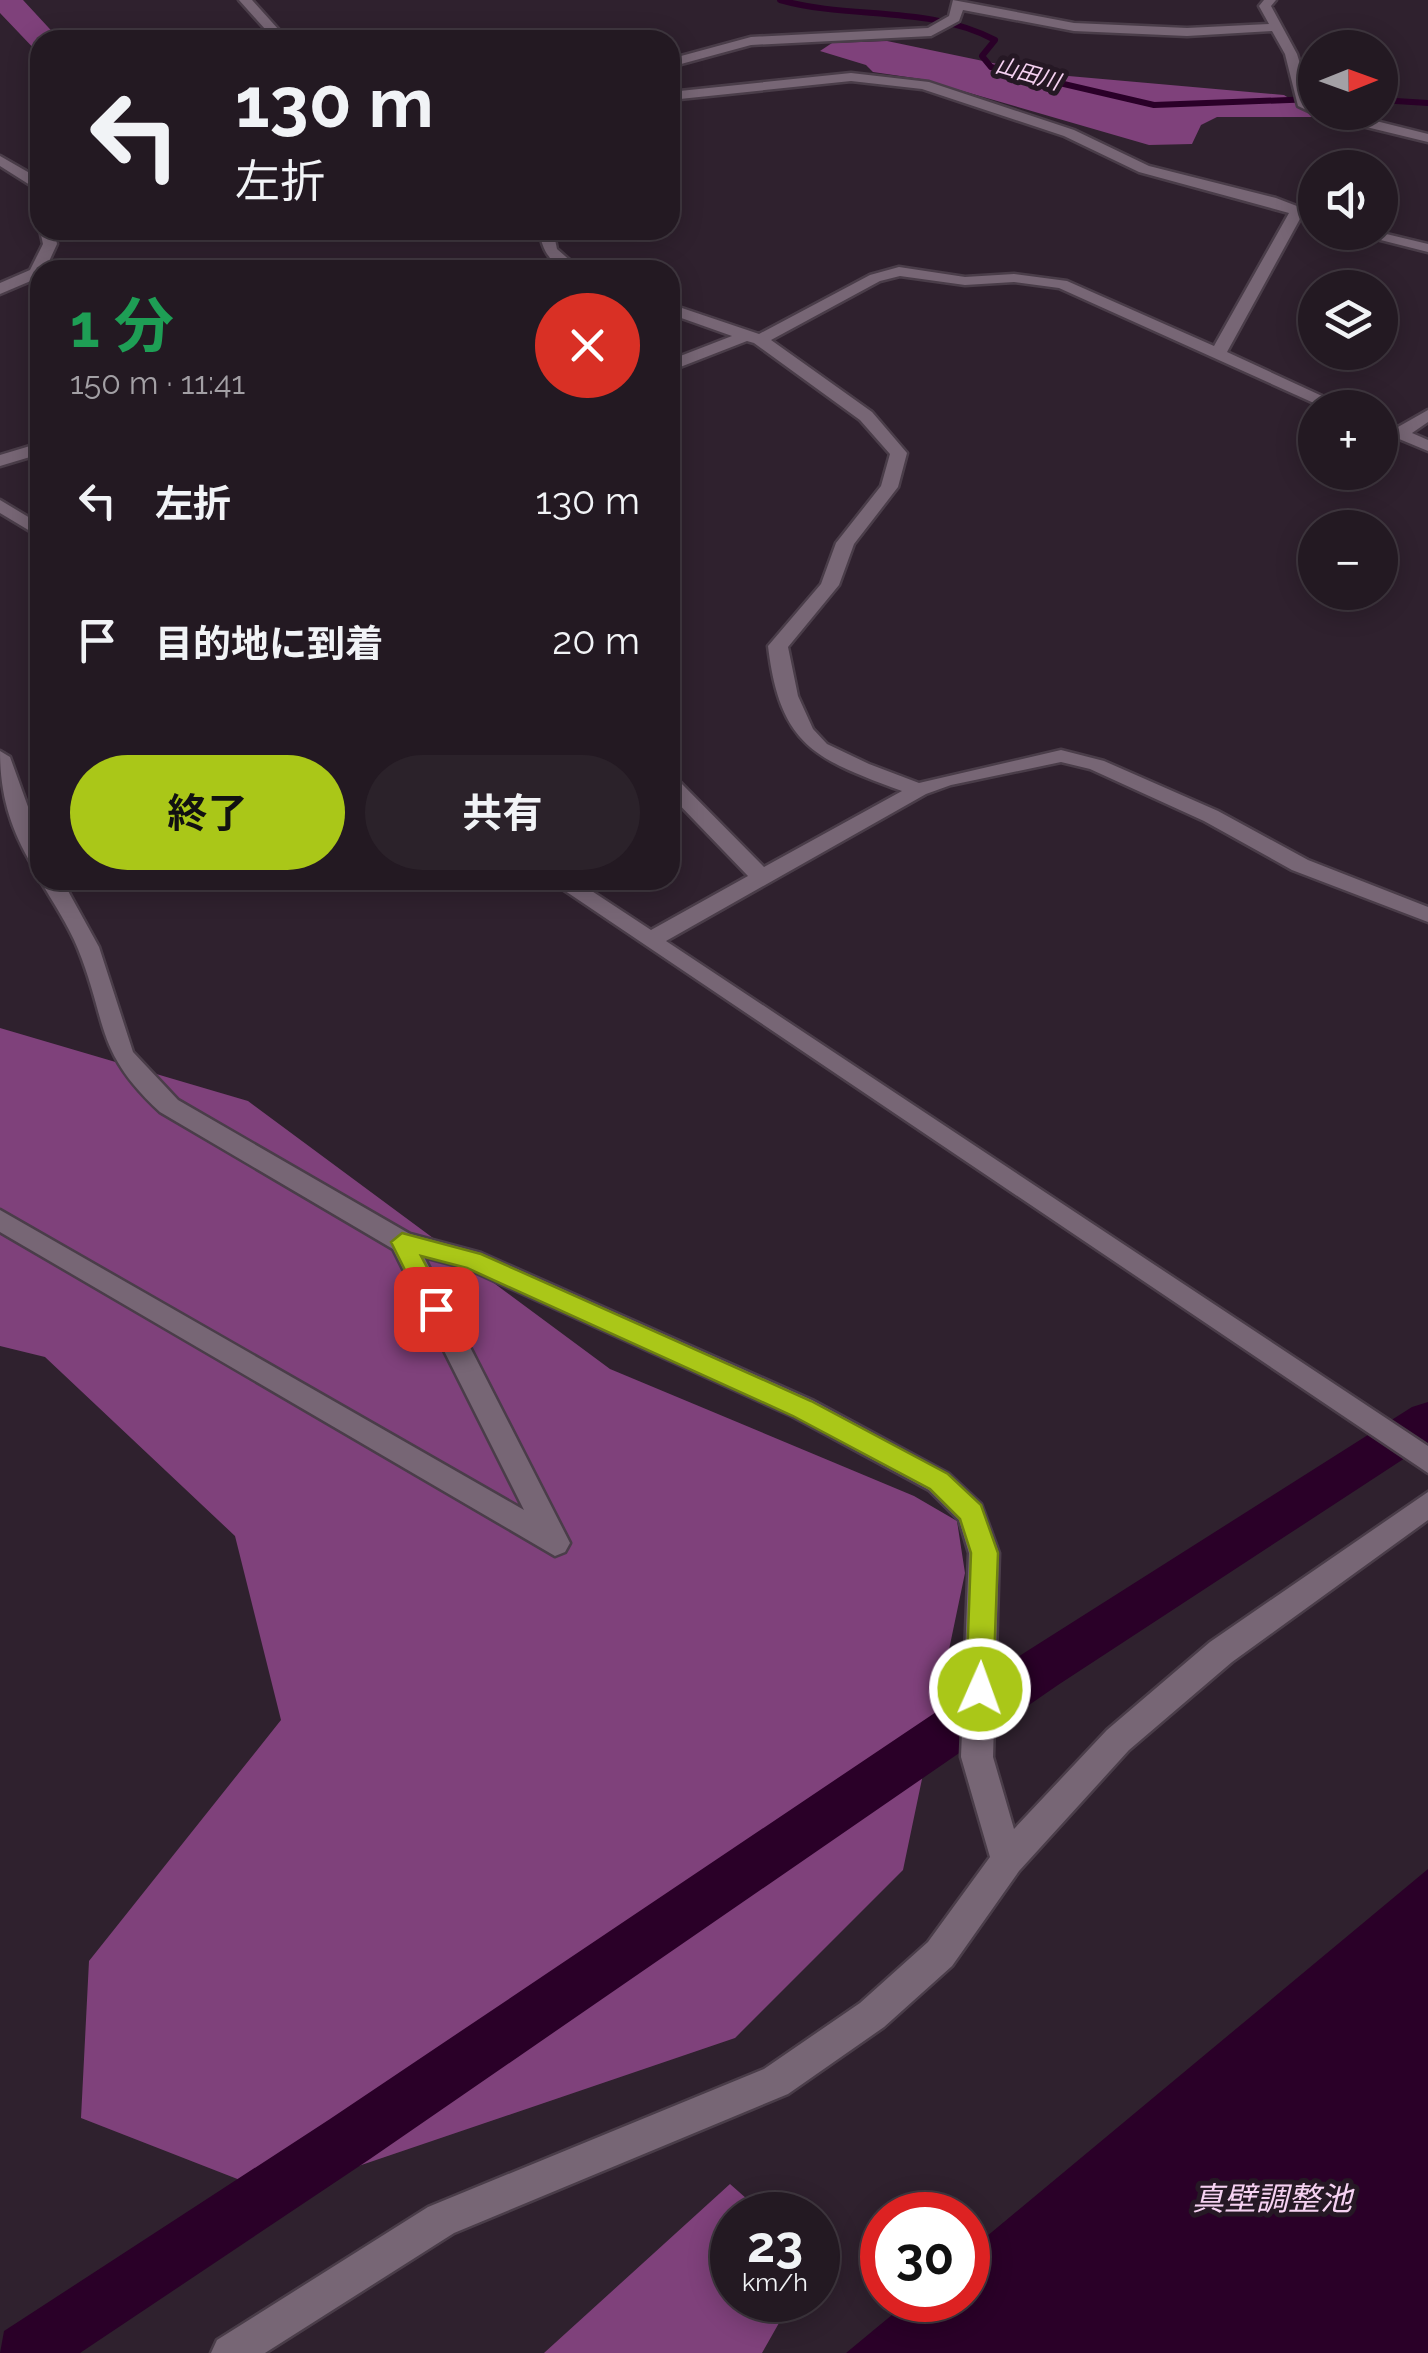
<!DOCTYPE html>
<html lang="ja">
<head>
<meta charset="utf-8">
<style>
	body { margin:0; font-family:Raleway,"Noto Sans JP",sans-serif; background:#2b222a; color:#f1f3f6; height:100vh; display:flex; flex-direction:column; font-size:38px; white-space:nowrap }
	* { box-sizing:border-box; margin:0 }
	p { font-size:32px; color:#a3a0a5 }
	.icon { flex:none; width:55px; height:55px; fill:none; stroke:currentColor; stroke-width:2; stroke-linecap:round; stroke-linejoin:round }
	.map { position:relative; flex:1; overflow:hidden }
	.panel { position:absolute; left:30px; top:260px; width:650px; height:630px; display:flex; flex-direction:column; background:#231922; border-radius:30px; box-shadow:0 5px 25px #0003,0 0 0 2px #403840 }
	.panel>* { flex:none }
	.guide { position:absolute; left:30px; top:30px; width:650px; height:210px; border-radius:30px; box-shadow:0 5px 25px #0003,0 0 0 2px #403840; background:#231922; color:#f1f3f6; overflow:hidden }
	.needle { width:65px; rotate:89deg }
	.controls { position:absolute; left:1298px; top:30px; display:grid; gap:20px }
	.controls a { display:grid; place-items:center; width:100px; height:100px; border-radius:50%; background:#231922; box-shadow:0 5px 25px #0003,0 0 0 2px #403840; font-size:50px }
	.speed { position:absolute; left:710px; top:2192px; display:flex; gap:20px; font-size:50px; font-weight:700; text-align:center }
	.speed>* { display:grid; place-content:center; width:130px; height:130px; border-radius:50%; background:#231922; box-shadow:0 5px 25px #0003,0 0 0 2px #403840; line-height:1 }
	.speed small { font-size:25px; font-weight:400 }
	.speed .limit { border:15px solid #d22; background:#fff; color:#111 }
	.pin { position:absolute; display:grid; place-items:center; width:85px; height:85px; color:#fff; margin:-42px; border-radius:20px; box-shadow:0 5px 15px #0006 }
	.me { position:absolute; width:110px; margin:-55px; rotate:2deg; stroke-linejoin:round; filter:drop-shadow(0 0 8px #0008) }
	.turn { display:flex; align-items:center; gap:35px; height:210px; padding:0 40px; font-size:45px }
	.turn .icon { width:130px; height:130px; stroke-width:2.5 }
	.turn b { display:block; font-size:70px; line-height:85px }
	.round { display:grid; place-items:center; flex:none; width:105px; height:105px; border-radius:52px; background:#2b222a }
	.overview { display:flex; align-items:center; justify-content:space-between; height:170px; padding:0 40px }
	h1 { font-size:60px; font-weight:700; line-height:75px; color:#1e9e55 }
	.primary-button { display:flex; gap:20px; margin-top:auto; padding:20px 40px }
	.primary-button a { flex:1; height:115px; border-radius:60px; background:#aac718; color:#111; font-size:40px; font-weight:700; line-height:115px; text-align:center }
	.primary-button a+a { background:#2b222a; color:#f1f3f6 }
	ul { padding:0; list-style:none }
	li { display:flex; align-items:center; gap:30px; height:140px; padding:0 40px }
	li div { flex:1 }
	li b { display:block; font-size:38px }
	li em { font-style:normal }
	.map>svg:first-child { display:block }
	.forest { fill:#7f417b }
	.water { fill:#2a0028 }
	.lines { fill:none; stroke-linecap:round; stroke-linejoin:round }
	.stream { stroke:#2a0028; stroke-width:6 }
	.canal { fill:#2a0028; fill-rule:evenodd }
	.minor-casing { stroke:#4a3d49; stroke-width:5 }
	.minor { fill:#776675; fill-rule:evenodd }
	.route { fill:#aac718; stroke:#6e8110; stroke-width:2.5 }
	.labels { text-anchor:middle; stroke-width:10; stroke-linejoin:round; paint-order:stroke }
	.far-water-label { font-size:22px; font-style:italic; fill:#f6d2f2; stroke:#251824 }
	.near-water-label { font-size:32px; font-style:italic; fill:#f6d2f2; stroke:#251824 }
</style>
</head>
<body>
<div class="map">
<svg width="1428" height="2353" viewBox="0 0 1428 2353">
	<rect width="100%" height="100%" fill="#2f212e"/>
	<path class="forest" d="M0 0H23L60 40H40V55L0 13Z
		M887 41 1046 74 1284 95 1318 117H1217L1201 125 1192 144 1149 145 921 79 873 72 866 65 820 51 832 43Z
		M0 1028 248 1101 610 1369 914 1496 957 1521 965 1573 903 1870 735 2038 276 2194 81 2118 89 1961 281 1720 235 1536 45 1357 0 1346Z
		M730 2184 765 2215H732V2300H792L762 2353H544Z"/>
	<path class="water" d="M1428 1869V2353H846L910 2300H968V2252Z"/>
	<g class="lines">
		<path class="stream" d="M780 0C851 20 929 5 995 40L982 56 991 67 1154 105 1315 99
			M1380 100 1428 103"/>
		<path class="canal" d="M1428 1402V1443L1058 1685 370 2159 80 2353H0L4 2331 330 2119 1024 1653 1412 1407Z"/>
		<g class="minor-casing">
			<path id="minor" d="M239 0H252L288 40H275Z
				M953 0 1074 23 1187 28 1269 24 1259 6 1264 0H1276L1271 6 1297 54 1315 112H1340L1428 134V142L1317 115 1298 106 1285 54 1272 31 1187 36 1074 31 963 10 959 21 931 36 751 45 670 67V59L751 37 928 28 949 16Z
				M851 73 929 82 1074 130 1149 166 1276 198 1315 213V222L1301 217 1227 352 1348 408H1325L1059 288 1014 282 965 285 900 276 880 281 771 340 872 412 907 453 898 487 854 544 839 585 788 647 798 696 813 729 827 744 869 764 919 783 1061 750 1104 761 1218 811 1308 860 1428 907V922L1292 870 1204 821 1090 769 1061 762 951 785 926 794 666 941 1428 1446V1473L549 880H575L651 930 748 876 670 795V777L677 779 764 867 902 791C815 759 780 746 768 646L821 584 836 543 881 486 890 454 860 420 754 343 747 341 670 371V360L732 336 670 314V304L759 334 870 275 899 267 965 277 1014 274 1067 281 1214 346 1289 213 1139 172 1064 136 922 89 851 81 670 100V92Z
				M0 156 40 179V203L33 199 30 185 0 166Z
				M40 230H54L57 244 45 270H40V277L0 294V283L30 270 43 244Z
				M539 230H553L557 249 581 270C554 270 543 255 539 230Z
				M1349 232H1378L1428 244V252Z
				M1428 410V422L1412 433 1428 440V451L1380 431V420L1398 427Z
				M40 443V454L0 466V455Z
				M0 500 40 524V537L0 513Z
				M0 751 10 757 40 840V867L32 865C10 828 0 794 0 751Z
				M40 880H62L99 947 133 1052 178 1100 410 1234 481 1253 812 1400 949 1474 981 1504 999 1553 993 1757 1014 1829 1107 1730 1210 1642 1428 1492V1520L1232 1662 1129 1750 1019 1871 952 1966 884 2027 788 2094 454 2233 265 2353H211L217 2340 428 2207 764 2069 860 2003 928 1942 990 1857 961 1757 969 1553 959 1520 929 1490 792 1416 466 1268 424 1257 570 1543 565 1552 555 1556 0 1232V1210L524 1510 393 1249 160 1112C94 1051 108 1023 78 949 68 924 53 903 40 880Z"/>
		</g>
		<use href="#minor" class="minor"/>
	</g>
	<path class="route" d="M402 1233 481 1254 811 1401 948 1474 981 1505 998 1553 993 1689 989 1698 980 1702 970 1698 966 1689 971 1553 960 1519 930 1489 793 1416 467 1268 421 1256 449 1309 445 1316H428L391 1242Z"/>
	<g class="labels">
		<g class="far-water-label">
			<text transform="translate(1028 73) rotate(16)" y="8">山田川</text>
		</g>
		<g class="near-water-label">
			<text x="1272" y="2210">真壁調整池</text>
		</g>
	</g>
</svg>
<div class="controls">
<a><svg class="needle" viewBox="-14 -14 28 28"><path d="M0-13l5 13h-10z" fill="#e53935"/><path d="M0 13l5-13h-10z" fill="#a3a0a5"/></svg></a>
<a><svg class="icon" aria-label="sound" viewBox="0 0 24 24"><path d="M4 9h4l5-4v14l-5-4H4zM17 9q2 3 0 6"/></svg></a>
<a><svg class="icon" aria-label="layers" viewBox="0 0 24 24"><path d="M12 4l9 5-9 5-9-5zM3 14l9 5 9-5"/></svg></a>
<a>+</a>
<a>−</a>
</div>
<div class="speed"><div>23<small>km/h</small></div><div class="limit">30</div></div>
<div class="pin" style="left:436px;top:1309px;background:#d93025"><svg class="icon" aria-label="arrive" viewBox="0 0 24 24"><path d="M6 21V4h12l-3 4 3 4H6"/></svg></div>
<svg class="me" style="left:980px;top:1689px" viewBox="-20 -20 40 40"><circle r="17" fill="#aac718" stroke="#fff" stroke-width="3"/><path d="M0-11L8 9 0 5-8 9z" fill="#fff"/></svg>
<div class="guide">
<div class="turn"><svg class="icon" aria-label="left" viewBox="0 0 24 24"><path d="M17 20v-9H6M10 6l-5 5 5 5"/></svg><div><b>130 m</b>左折</div></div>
</div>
<section class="panel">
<div class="overview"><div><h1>1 分</h1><p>150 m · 11:41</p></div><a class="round" style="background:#d93025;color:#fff"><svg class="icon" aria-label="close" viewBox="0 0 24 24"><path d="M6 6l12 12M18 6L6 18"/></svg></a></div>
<ul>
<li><svg class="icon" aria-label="left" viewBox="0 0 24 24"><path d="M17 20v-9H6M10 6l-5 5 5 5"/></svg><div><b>左折</b></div><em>130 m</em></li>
<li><svg class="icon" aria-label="arrive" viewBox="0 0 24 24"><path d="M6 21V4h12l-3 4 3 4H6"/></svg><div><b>目的地に到着</b></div><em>20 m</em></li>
</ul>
<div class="primary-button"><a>終了</a><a>共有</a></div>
</section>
</div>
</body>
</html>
